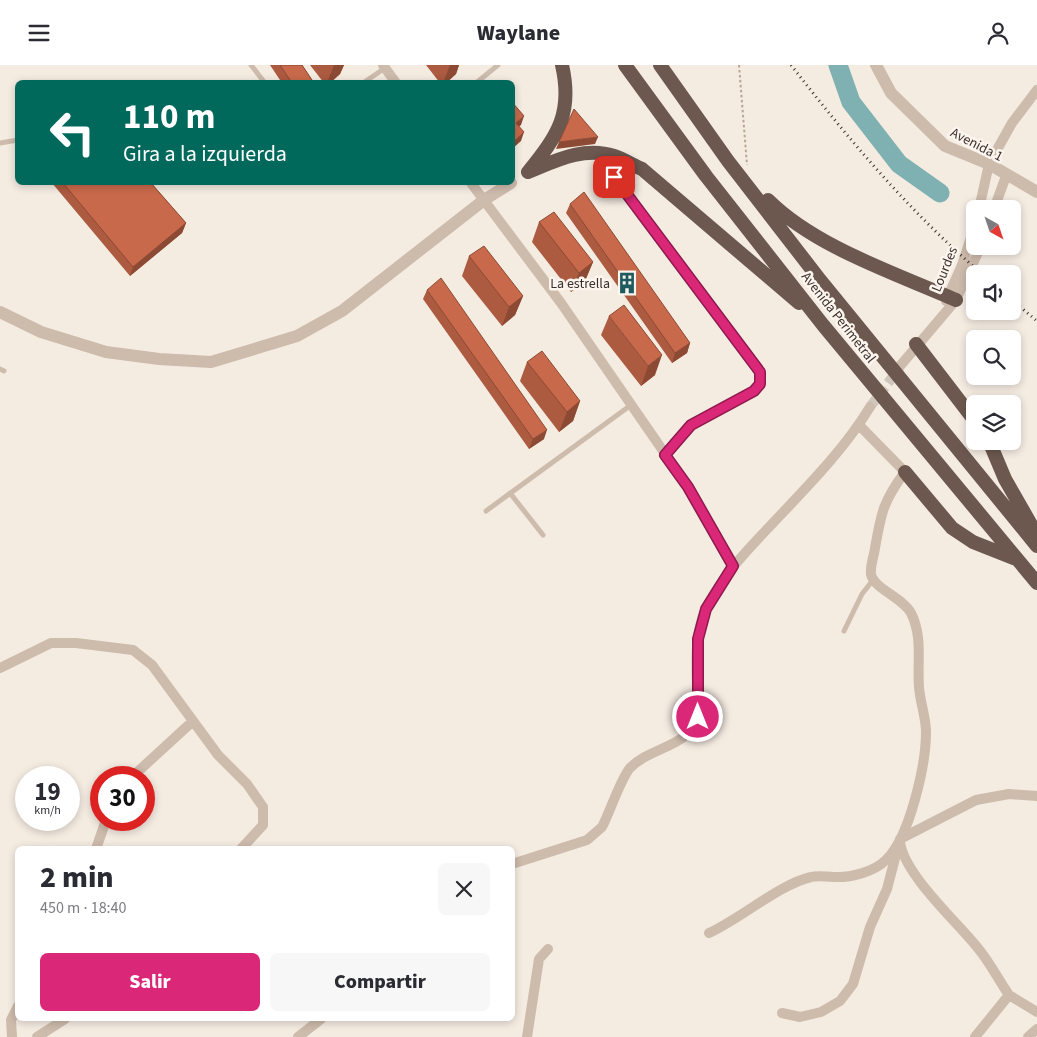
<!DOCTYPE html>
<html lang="es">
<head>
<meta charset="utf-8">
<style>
	body { margin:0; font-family:"Source Sans 3",sans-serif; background:#f7f7f7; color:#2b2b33; height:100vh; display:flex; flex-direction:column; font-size:19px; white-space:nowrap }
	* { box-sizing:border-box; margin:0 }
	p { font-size:16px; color:#7c7c81 }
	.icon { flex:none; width:28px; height:28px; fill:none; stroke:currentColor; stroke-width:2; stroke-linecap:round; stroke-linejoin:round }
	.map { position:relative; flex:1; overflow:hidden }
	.details { position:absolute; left:15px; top:781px; width:500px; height:175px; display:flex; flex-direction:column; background:#fff; border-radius:8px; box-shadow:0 2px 8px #0003 }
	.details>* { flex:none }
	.guide { position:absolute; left:15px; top:15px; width:500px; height:105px; border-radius:8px; box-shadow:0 2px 8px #0003; background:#00695c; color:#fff; overflow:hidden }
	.needle { width:32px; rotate:140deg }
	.controls { position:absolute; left:966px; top:135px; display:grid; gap:10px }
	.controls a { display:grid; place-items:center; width:55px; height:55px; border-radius:8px; background:#fff; box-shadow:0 2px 8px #0003; font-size:25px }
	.speed { position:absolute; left:15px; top:701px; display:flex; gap:10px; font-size:25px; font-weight:700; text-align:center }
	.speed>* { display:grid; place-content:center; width:65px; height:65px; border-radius:50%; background:#fff; box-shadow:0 2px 8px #0003; line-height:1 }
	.speed small { font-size:12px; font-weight:400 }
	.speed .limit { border:8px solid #d22; background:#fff; color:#111 }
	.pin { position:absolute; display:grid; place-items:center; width:42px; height:42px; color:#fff; margin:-21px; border-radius:10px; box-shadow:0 2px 8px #0006 }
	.me { position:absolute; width:55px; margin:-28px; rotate:0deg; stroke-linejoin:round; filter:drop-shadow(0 0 4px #0008) }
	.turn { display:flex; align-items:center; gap:18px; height:105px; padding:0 25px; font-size:22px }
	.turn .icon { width:65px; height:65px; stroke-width:2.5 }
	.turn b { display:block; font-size:35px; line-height:42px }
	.round { display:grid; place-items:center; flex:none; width:52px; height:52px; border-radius:8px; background:#f7f7f7 }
	.headline { display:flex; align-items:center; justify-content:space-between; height:85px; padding:0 25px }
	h1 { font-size:30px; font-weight:800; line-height:38px }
	.action { display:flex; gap:10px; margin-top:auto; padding:10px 25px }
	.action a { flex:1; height:58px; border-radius:8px; background:#db2777; color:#fff; font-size:20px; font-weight:800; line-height:58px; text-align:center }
	.action a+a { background:#f7f7f7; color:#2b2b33 }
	header { display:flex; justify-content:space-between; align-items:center; height:65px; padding:0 25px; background:#fff; font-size:22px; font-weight:800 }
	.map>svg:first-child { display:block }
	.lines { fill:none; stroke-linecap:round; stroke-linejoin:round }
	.river { stroke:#7fb0b2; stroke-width:19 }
	.minor-tunnel { stroke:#cfc6bd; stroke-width:10; stroke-dasharray:10 5; stroke-linecap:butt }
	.path { stroke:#b9a596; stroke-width:2; stroke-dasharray:2.5 2.5; stroke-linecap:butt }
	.service { stroke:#cdbbac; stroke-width:5 }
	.minor { stroke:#cdbbac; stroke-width:10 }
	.tertiary { stroke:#cdbbac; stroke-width:12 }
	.trunk { stroke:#6c584f; stroke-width:14 }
	.rail { stroke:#3b302b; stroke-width:3; stroke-dasharray:1 4; stroke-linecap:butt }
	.wall { fill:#ac5a40 }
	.shaded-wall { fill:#8c4a34 }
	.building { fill:#c8694b; stroke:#8c4a34 }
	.route-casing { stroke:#8e194d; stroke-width:12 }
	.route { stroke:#db2777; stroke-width:9 }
	.labels { text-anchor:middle; stroke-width:5; stroke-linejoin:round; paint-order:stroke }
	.street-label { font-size:14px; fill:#3b302b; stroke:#fbf5ee }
	.poi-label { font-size:14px; fill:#3b302b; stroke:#fbf5ee; text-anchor:end }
</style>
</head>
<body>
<header><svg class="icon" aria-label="menu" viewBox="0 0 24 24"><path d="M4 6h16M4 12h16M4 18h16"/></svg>Waylane<svg class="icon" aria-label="person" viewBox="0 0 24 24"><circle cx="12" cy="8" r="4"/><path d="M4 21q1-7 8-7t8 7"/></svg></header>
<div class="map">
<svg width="1037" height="972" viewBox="0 0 1037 972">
	<rect width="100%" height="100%" fill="#f4ebe1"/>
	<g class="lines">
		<path class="river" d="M838 0 851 37 899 99 940 128"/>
		<path class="minor-tunnel" d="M870 342 900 302"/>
		<path class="path" d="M739 0 747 100"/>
		<path class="service" d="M251 0 265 18
			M363 18 385 3
			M476 18 498 0
			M0 78 18 75
			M614 112 760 307 759 319 754 326 691 360 665 389
			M0 304 4 306
			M510 428 543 470
			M486 446 631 340
			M844 566 862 529 873 515"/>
		<path class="minor" d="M383 0 396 18
			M471 118 561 238 688 422 733 501
			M979 144 989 99 1012 58 1037 25
			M994 144 1006 111
			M946 236 962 200 975 160
			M900 301 956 235 981 181
			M0 603 51 578H76L133 585 152 600 218 690 247 719 263 742V760L241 784
			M132 712 193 656
			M900 777C904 809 956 856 977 882 989 896 998 914 1009 930L975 972
			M96 784 106 755
			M512 799 587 775 602 762C609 749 621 713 630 703 650 682 689 682 698 652 698 618 691 575 706 543 722 511 748 484 772 459 806 423 844 385 870 342
			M709 868C740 854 780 819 811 812 819 810 826 812 834 812 850 813 874 807 886 795 910 772 926 699 926 667 926 652 920 637 919 622 917 596 923 572 911 548 903 533 873 523 871 509 870 501 874 491 875 483 881 449 883 436 905 407L859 360
			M1009 930 1037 947
			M782 948 800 952 821 947 840 936 853 919 870 862 887 824 900 774 976 735 1009 729 1037 731
			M12 972 11 955 18 941
			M37 972 65 954
			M298 972 321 954
			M527 972 539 894 548 884
			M1028 972 1037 964"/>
		<path class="tertiary" d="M876 0 891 28 945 81 989 99 1037 127
			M0 247 41 267 106 287 159 294 211 297 297 271 342 246 484 135 511 118"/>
		<path class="trunk" d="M625 0 706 111 823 260 1037 518
			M660 0 728 96 820 215 1037 481
			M529 106C558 70 573 48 562 0
			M528 107C555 96 584 81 614 91 623 94 633 100 642 104L799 238
			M768 135C815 182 895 208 956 235
			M916 279 975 356
			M989 376 1005 414 1037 470
			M905 407 952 463 973 477 1016 494"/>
		<path class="rail" d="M791 0C850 76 909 146 982 209
			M1012 235 1037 256"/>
	</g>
	<path class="wall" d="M270 0H302L314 18H282Z
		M310 0H344L340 9 330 18H324Z
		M426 0H459L456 9 446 18H440Z
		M52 118H151L186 158 182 168 130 211Z
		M570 139 690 278 687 288 672 298 566 148Z
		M539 157 593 197 585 216 571 227 532 177Z
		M469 191 523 231 515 250 502 261 462 211Z
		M427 225 544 374 529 384 423 234Z
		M609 251 655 310 641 321 601 270Z
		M527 297 580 336 573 356 559 367 520 316Z"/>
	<path class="shaded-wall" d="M334 0H344L340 9 330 18H327Z
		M450 0H459L456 9 446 18H443Z
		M524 51 521 60 513 66 516 58Z
		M524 67 521 76 512 84V78Z
		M598 72 595 79 556 84 559 77Z
		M186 158 182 168 130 211 133 202Z
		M593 197 585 216 571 227 579 208Z
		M523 231 515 250 502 261 509 242Z
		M690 278 687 288 672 298 675 288Z
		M662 290 655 310 641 321 648 301Z
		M580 336 573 356 559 367 567 347Z
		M547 365 544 374 529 384 533 374Z"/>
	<path class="building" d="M280 0H302L314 18H292Z
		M512 37 524 51 516 58 524 67 512 78Z
		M574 44 598 72 559 77Z
		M63 118H151L186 158 133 202Z
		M584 127 690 278 675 288 570 139Z
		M554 147 593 197 579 208 539 157Z
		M484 181 523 231 509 242 469 191Z
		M441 213 547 365 533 374 427 225Z
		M624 240 662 290 648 301 609 251Z
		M542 286 580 336 567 347 527 297Z"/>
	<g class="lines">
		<g class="route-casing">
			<path id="route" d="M614 112 760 307V319L754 326 691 360 665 390 688 422 733 501 706 544 698 574V652"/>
		</g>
		<use href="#route" class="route"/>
	</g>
	<defs>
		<g id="building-bare" transform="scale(1.725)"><path d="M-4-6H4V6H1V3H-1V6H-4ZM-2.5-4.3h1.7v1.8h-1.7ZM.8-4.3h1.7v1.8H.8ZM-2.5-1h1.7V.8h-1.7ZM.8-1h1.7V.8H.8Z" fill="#1f5a5e" stroke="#fbf5ee" stroke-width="2.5" paint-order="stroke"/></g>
	</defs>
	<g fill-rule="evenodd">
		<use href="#building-bare" x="627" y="218"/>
	</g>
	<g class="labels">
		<g class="street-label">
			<text transform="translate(977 79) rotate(27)" y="5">Avenida 1</text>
			<text transform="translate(944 204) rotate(-68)" y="5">Lourdes</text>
			<text transform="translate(839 252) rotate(52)" y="5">Avenida Perimetral</text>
		</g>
		<g class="poi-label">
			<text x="610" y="223">La estrella</text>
		</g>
	</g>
</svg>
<div class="controls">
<a><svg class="needle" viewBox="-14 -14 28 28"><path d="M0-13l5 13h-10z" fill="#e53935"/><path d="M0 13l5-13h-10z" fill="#7c7c81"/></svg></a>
<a><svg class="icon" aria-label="sound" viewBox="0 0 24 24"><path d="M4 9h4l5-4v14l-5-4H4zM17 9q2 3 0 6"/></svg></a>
<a><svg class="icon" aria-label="search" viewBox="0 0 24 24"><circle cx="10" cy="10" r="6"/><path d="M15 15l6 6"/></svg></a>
<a><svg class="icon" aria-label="layers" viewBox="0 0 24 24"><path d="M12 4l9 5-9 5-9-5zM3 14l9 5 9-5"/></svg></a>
</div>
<div class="speed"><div>19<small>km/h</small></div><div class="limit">30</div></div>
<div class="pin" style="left:614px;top:112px;background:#d93025"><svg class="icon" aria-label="arrive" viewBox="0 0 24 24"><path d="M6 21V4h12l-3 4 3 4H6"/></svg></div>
<svg class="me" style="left:698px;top:652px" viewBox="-20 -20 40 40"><circle r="17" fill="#db2777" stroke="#fff" stroke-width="3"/><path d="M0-11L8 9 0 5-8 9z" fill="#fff"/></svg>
<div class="guide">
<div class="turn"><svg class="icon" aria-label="left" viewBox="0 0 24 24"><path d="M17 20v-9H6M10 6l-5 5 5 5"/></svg><div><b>110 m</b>Gira a la izquierda</div></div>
</div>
<section class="details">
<div class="headline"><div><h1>2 min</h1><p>450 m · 18:40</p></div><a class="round"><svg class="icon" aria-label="close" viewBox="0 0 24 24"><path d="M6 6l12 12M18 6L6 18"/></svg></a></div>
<div class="action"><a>Salir</a><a>Compartir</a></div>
</section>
</div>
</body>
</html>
